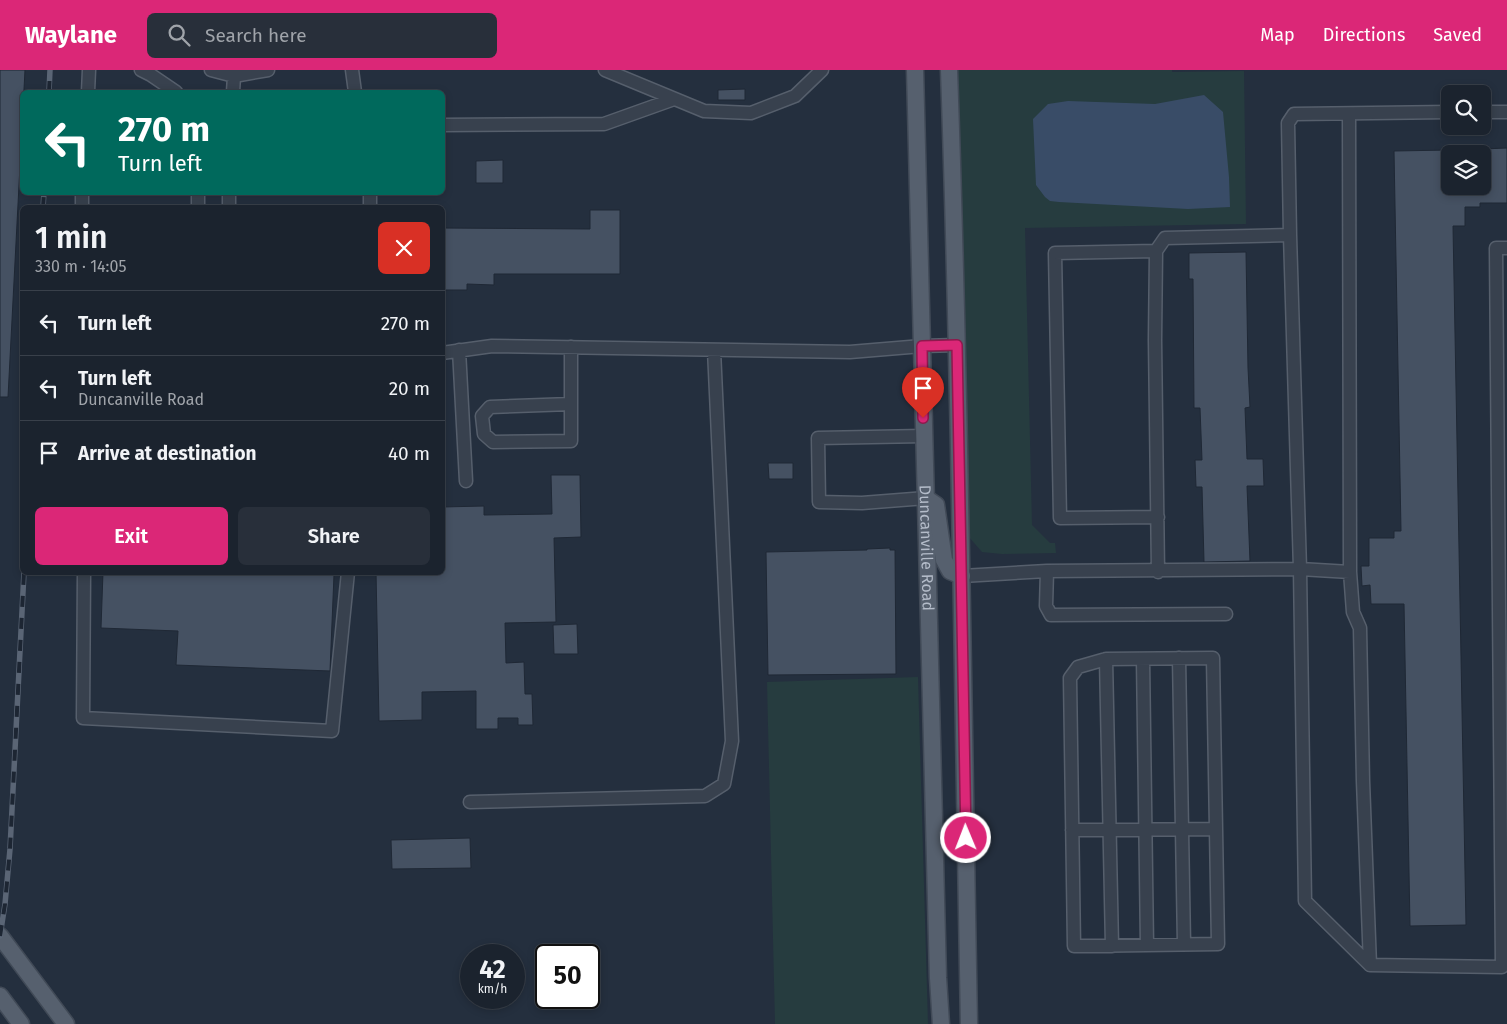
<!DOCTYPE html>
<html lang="en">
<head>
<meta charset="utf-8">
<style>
	body { margin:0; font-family:"Fira Sans",sans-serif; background:#282f3a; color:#f1f3f6; height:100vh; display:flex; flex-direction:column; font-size:19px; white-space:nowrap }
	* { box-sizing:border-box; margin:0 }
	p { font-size:16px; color:#a0a4aa }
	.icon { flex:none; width:28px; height:28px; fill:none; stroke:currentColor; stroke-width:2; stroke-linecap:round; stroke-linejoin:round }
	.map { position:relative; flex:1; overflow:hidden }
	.side { position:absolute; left:20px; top:135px; width:425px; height:370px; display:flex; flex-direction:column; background:#1b232e; border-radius:8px; box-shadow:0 2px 8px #0003,0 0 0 1px #39404a }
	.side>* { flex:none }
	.banner { position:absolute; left:20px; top:20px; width:425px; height:105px; border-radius:8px; box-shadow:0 2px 8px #0003,0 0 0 1px #39404a; background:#00695c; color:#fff; overflow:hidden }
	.tools { position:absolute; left:1441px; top:15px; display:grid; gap:10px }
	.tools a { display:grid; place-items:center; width:50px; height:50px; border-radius:8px; background:#1b232e; box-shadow:0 2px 8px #0003,0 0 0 1px #39404a; font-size:25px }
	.speed { position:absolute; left:460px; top:874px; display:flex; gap:10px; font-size:25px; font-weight:700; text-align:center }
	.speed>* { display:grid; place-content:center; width:65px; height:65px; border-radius:50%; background:#1b232e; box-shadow:0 2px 8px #0003,0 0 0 1px #39404a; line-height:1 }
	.speed small { font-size:12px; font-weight:400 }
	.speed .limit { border:2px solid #111; border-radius:8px; background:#fff; color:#111 }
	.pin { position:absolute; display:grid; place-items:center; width:42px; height:42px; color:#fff; margin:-51px -21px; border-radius:50% 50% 50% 0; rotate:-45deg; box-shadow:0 0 5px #0007 }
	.pin .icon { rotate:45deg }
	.me { position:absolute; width:55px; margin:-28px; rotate:359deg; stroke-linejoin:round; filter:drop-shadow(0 0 4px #0008) }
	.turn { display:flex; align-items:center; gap:18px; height:105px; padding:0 15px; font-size:22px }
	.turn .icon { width:65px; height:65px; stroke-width:2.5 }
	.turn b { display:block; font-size:35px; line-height:42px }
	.round { display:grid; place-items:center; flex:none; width:52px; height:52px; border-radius:8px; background:#282f3a }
	.overview { display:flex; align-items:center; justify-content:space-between; height:85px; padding:0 15px }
	h1 { font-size:30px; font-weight:600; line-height:38px }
	.cta { display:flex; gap:10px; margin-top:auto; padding:10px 15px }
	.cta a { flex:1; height:58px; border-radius:8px; background:#db2777; color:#fff; font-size:20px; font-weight:600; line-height:58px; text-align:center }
	.cta a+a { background:#282f3a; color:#f1f3f6 }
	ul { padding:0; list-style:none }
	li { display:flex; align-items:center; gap:15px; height:65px; padding:0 15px; border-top:1px solid #39404a }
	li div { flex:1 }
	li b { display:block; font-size:19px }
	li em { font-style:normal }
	header { display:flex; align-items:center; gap:30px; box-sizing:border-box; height:70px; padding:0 25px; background:#db2777; color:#fff }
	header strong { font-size:24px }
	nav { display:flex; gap:28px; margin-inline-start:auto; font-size:18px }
	.search { width:350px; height:45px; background:#282f3a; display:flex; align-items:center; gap:12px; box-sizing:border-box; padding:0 18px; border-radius:8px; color:#a0a4aa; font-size:19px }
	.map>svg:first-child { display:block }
	.green { fill:#263c3f }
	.water { fill:#394c67 }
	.building { fill:#455162; stroke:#1f2835 }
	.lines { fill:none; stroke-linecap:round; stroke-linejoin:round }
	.minor-casing { stroke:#565f6c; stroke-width:15 }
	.major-casing { stroke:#414a57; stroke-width:19 }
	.minor { stroke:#38414e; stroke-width:12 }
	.major { stroke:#56606e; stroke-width:16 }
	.rail-casing { stroke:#5a6575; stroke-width:5.5 }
	.rail { stroke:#1d2633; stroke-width:4; stroke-dasharray:11; stroke-linecap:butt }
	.route-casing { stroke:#8e194d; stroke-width:12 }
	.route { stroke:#db2777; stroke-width:9 }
	.labels { text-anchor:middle; stroke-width:4; stroke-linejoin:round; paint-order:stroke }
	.street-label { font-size:16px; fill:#b4bcc9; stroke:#1d2633 }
</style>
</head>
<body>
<header>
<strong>Waylane</strong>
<div class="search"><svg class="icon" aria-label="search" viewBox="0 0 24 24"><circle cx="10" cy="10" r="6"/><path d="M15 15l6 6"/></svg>Search here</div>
<nav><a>Map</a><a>Directions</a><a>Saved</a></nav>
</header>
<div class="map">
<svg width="1507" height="954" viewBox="0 0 1507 954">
	<rect width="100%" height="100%" fill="#242f3e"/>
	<path class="green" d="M957 0H1172V2L1244 1 1246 154 1025 158 1032 455 1050 473H1055L1056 483 1002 484 982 482 968 466Z
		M918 607 928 954H775L767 612Z"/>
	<path class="water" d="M1204 25 1223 42 1229 107 1230 137 1188 139 1059 132 1050 131 1045 127 1036 115 1033 49 1048 34 1068 31 1155 34Z"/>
	<path class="building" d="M0 0H25L8 327H0Z
		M745 19V30H718V20Z
		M1507 78V133H1480V137H1465V156H1453L1466 855 1410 856 1404 534H1371L1370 515 1362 516 1361 496H1369V468H1394V461H1401L1394 81 1450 80V116H1482V79Z
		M503 90V113H476V91Z
		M590 140H620V204H494V215L467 214V220H442V158L590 159Z
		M1246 182 1248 298 1250 337 1245 338 1247 389H1263L1264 416H1247L1250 491 1204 492 1202 417H1196L1195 390H1202L1200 338H1194L1193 209H1189V183Z
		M768 393H793V409H769Z
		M551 405H580L581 467 554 468 556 552 505 553 506 593 524 592 525 624H532L533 655H518V648H498V659H476V621L422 622V650L379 651 376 502H442V437L484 436V445L552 444Z
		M890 478V480H895L896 604 768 605 766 482 867 480V479Z
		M103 502H276L334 505 330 601 176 595 178 561 101 558Z
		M577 554 578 584H554L553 555Z
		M470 768 471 798 392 799 391 770Z"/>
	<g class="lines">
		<g class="minor-casing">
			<path id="minor" d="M141 0 151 5 176 22
				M211 0 234 6
				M352 0 355 22
				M605 0 704 41 751 43 795 26 822 0
				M88 22 89 0
				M233 22 234 6 268 0
				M1450 42 1294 44 1288 53 1290 165 1300 499 1305 831 1370 895 1502 897 1496 178H1507
				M1482 42H1507
				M1349 44 1350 502
				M442 55 604 54 674 29
				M370 122V138
				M82 138V122
				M198 138V122
				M229 138V122
				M1156 181 1055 183 1060 448 1158 447
				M571 277V371L493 372 484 364 482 346 490 337 571 334
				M459 280 466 411
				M442 283 492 276 850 282 922 276 957 275
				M924 366 818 368 819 432 862 433 926 428
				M1047 501 1300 499 1350 502 1353 542 1360 558 1363 711 1370 895
				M84 502 83 648 332 661 348 502
				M1158 502 1155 270 1156 181 1165 168 1290 165
				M962 506 1047 501 1046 536 1051 545 1226 544
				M1179 588 1184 874
				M1213 588 1218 874 1074 876 1070 608 1078 597 1106 589Z
				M1106 589 1112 876
				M1143 589 1147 875
				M470 732 705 726 724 714 732 671 714 280
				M1072 760 1216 759"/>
		</g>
		<g class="major-casing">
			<g id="major">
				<path id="s1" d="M915 0 938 908 941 954"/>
				<path d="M949 0C960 318 963 636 969 954"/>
				<path d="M927 429 936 435 944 490 950 501 962 506"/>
				<path d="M0 866 66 954"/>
				<path d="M0 926 21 954"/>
			</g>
		</g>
		<use href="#minor" class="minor"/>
		<use href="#major" class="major"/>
		<g class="rail-casing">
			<path id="rail" d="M49 22 50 0
				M43 138 44 122
				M0 866 5 834 10 779 24 502"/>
		</g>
		<use href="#rail" class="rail"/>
	</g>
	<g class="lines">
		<g class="route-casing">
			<path id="route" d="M923 348 922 276 957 275 966 768"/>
		</g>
		<use href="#route" class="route"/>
	</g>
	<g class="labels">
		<g class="street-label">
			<text dy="6" stroke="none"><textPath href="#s1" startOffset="478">Duncanville Road</textPath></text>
		</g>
	</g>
</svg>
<div class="tools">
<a><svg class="icon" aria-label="search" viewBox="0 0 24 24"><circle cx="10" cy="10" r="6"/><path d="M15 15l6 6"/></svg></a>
<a><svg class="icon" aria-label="layers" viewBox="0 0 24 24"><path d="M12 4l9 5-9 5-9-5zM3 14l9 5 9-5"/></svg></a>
</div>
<div class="speed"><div>42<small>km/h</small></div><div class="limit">50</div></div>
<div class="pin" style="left:923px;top:348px;background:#d93025"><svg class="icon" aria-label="arrive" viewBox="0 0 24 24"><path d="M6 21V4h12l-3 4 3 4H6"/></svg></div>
<svg class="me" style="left:966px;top:768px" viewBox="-20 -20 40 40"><circle r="17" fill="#db2777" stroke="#fff" stroke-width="3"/><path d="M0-11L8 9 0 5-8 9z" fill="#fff"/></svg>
<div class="banner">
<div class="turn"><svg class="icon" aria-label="left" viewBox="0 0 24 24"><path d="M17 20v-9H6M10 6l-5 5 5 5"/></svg><div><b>270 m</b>Turn left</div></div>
</div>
<section class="side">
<div class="overview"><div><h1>1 min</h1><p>330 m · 14:05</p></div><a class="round" style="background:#d93025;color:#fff"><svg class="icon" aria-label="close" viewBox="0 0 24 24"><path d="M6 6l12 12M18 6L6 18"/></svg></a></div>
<ul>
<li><svg class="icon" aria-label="left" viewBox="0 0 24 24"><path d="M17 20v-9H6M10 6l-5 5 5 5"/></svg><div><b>Turn left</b></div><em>270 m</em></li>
<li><svg class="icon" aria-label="left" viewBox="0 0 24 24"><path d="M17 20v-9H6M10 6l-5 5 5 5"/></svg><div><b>Turn left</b><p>Duncanville Road</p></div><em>20 m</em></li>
<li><svg class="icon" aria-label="arrive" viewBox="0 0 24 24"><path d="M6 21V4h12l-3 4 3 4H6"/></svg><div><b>Arrive at destination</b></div><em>40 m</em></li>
</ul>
<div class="cta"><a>Exit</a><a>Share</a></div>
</section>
</div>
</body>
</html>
